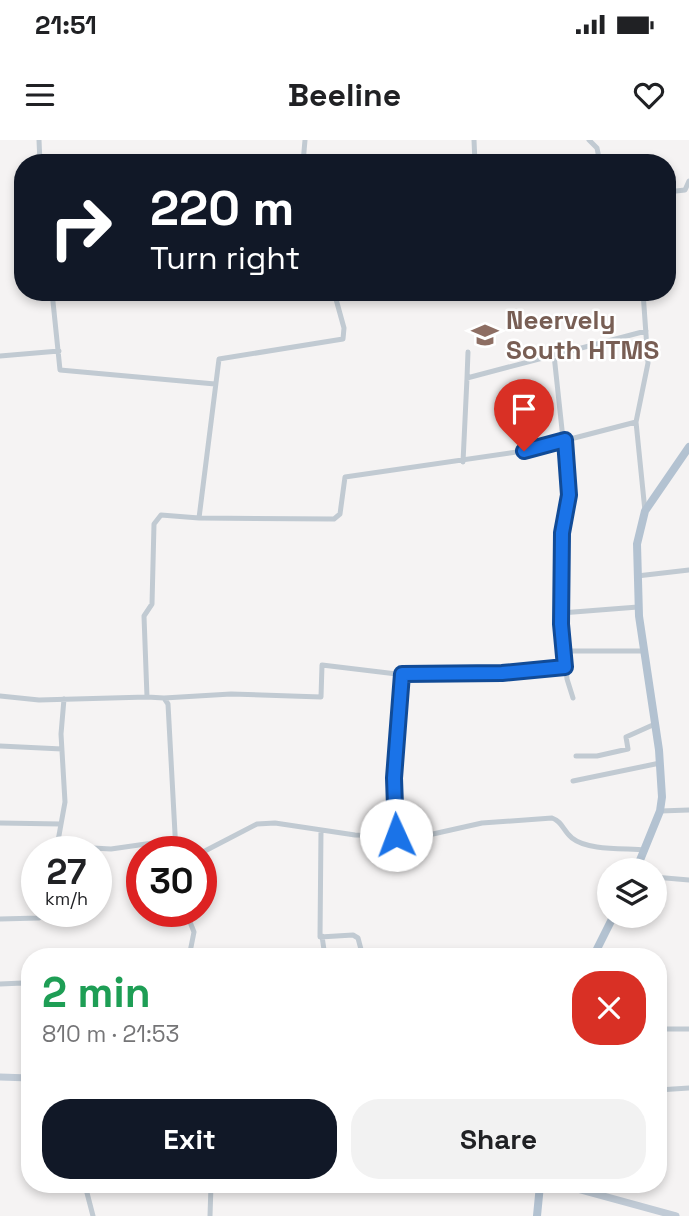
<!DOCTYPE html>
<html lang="en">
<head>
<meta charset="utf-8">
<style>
	body { margin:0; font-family:"Space Grotesk",sans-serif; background:#f2f2f2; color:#202124; height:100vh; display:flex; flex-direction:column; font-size:26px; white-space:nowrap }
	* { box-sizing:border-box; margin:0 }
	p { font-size:23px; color:#757577 }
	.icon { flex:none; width:38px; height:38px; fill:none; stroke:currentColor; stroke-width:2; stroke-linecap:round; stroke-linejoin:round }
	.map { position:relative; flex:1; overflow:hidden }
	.side { position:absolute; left:21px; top:808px; width:646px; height:245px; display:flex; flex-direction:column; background:#fff; border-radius:28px; box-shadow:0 4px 10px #0003 }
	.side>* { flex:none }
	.guide { position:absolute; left:14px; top:14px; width:662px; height:147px; border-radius:28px; box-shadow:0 4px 10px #0003; background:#111827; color:#fff; overflow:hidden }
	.fabs { position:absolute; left:597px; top:718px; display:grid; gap:14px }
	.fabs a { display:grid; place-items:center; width:70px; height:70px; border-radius:50%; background:#fff; box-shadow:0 4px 10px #0003; font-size:35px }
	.speed { position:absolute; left:21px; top:696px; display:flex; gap:14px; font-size:35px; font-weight:700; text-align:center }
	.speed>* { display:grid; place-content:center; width:91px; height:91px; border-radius:50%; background:#fff; box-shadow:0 4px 10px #0003; line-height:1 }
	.speed small { font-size:18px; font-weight:400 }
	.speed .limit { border:10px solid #d22; background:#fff; color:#111 }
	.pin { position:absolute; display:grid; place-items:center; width:60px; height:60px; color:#fff; margin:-72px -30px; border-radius:50% 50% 50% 0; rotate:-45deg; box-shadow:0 0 7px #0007 }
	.pin .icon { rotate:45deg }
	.me { position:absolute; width:77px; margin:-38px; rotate:358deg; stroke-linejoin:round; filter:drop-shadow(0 0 5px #0008) }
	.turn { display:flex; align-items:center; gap:24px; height:147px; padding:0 21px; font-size:32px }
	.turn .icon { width:91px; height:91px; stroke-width:2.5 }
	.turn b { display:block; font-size:49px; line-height:60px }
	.round { display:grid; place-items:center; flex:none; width:74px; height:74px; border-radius:28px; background:#f2f2f2 }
	.head { display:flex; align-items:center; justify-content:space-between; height:119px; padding:0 21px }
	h1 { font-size:42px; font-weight:600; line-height:52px; color:#1e9e55 }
	.button { display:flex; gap:14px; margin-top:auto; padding:14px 21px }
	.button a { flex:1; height:80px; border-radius:28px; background:#111827; color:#fff; font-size:28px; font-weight:600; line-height:80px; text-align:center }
	.button a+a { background:#f2f2f2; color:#202124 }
	.status { display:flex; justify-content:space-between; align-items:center; height:49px; padding:0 35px; background:#fff; direction:ltr }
	.status svg { height:19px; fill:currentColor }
	header { display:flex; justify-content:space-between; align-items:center; height:91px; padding:0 21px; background:#fff; font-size:32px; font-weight:600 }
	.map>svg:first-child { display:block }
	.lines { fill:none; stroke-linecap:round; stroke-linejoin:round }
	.street { stroke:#c1cad2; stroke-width:5 }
	.secondary { stroke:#c1cbd6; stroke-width:7 }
	.primary { stroke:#b3c2d1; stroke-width:8 }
	.route-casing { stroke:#114b97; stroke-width:18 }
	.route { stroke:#1a73e8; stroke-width:12 }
	.labels { text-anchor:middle; stroke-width:5; stroke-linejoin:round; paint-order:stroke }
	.education-label { font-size:26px; font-weight:bold; fill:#785e54; stroke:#fff; text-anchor:start }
</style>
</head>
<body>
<div class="status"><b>21:51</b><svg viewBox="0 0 49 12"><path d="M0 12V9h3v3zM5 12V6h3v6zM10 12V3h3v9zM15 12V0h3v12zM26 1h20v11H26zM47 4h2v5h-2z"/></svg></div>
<header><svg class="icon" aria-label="menu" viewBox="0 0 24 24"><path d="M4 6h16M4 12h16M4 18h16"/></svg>Beeline<svg class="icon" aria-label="heart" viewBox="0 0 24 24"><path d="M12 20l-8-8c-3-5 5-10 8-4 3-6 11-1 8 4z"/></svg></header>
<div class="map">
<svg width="689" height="1076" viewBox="0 0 689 1076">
	<rect width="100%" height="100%" fill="#f5f3f3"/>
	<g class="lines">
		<path class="street" d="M39 0 40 23
			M474 0 475 23
			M589 0 597 8 600 23
			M303 23 305 0
			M667 52 685 50 689 41
			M52 152 60 230 215 244
			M643 152 648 223 636 282 645 371
			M468 212 467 238 646 191
			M554 215 569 355 562 393 561 484 567 539 573 558
			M0 216 59 211
			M463 322 467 238
			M199 378 334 379 340 374 345 337 524 311 636 282
			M637 436 689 430
			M561 473 638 467
			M563 511H645
			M0 556 39 560 147 557
			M164 558 231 554 321 557 322 525 405 535 502 533 565 527
			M0 606 62 609
			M576 616H597L628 609 626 597 655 584
			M573 641 660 623
			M660 671 689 670
			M0 683 61 684
			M321 690 320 797 353 795 358 798 363 817
			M396 695 394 638 402 534
			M57 706 111 709 174 700
			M56 712 65 662 61 594 64 559
			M176 712 168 564 164 558 147 557 144 476 152 464 154 384 161 375 199 378 219 219 343 199 344 188 334 152
			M201 713 257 684 275 683 355 695 424 696 482 683 552 678C563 682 563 691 572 698 588 711 625 708 645 710
			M654 737 689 740
			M186 772 194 792 189 817
			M0 779 39 778 45 772
			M322 796 325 817
			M390 817 395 813 595 812
			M0 844 23 843 30 861
			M658 889H689
			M658 950 689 948
			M56 1045 59 1048 86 1049 93 1076
			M210 1076 211 1045"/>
		<path class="secondary" d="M0 937 30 938
			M563 1045 676 1076"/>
		<path class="primary" d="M636 730 660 671 662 657 659 610 639 476 637 404 645 371 689 307
			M593 817 614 775
			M537 1076 540 1045"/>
	</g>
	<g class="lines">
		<g class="route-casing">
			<path id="route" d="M396 695 394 638 402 534 502 533 565 527 561 484 562 393 569 355 565 300 524 311"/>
		</g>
		<use href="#route" class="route"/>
	</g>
	<defs>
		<g id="school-bare" transform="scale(2.1)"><path d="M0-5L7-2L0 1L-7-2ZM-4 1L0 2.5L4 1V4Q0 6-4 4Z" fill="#8d6e63" stroke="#fff" stroke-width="2.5" paint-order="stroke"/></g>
	</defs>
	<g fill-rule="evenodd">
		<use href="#school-bare" x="485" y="195"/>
	</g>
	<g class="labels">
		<g class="education-label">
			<text x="506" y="189">Neervely<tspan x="506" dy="30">South HTMS</tspan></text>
		</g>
	</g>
</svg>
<div class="fabs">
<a><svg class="icon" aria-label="layers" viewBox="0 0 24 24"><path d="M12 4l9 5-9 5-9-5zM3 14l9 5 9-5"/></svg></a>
</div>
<div class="speed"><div>27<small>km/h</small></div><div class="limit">30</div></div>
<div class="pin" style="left:524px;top:311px;background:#d93025"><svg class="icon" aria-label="arrive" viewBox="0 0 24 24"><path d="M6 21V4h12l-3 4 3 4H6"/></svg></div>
<svg class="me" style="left:396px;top:695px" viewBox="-20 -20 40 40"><circle r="19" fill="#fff"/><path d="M0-13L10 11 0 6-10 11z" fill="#1a73e8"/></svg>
<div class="guide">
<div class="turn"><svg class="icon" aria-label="right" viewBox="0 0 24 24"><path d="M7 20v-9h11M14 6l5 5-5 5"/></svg><div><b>220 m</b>Turn right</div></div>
</div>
<section class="side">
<div class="head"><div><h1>2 min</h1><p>810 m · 21:53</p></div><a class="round" style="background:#d93025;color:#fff"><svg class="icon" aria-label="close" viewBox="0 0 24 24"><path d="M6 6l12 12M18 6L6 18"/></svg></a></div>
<div class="button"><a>Exit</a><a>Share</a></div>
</section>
</div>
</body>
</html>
